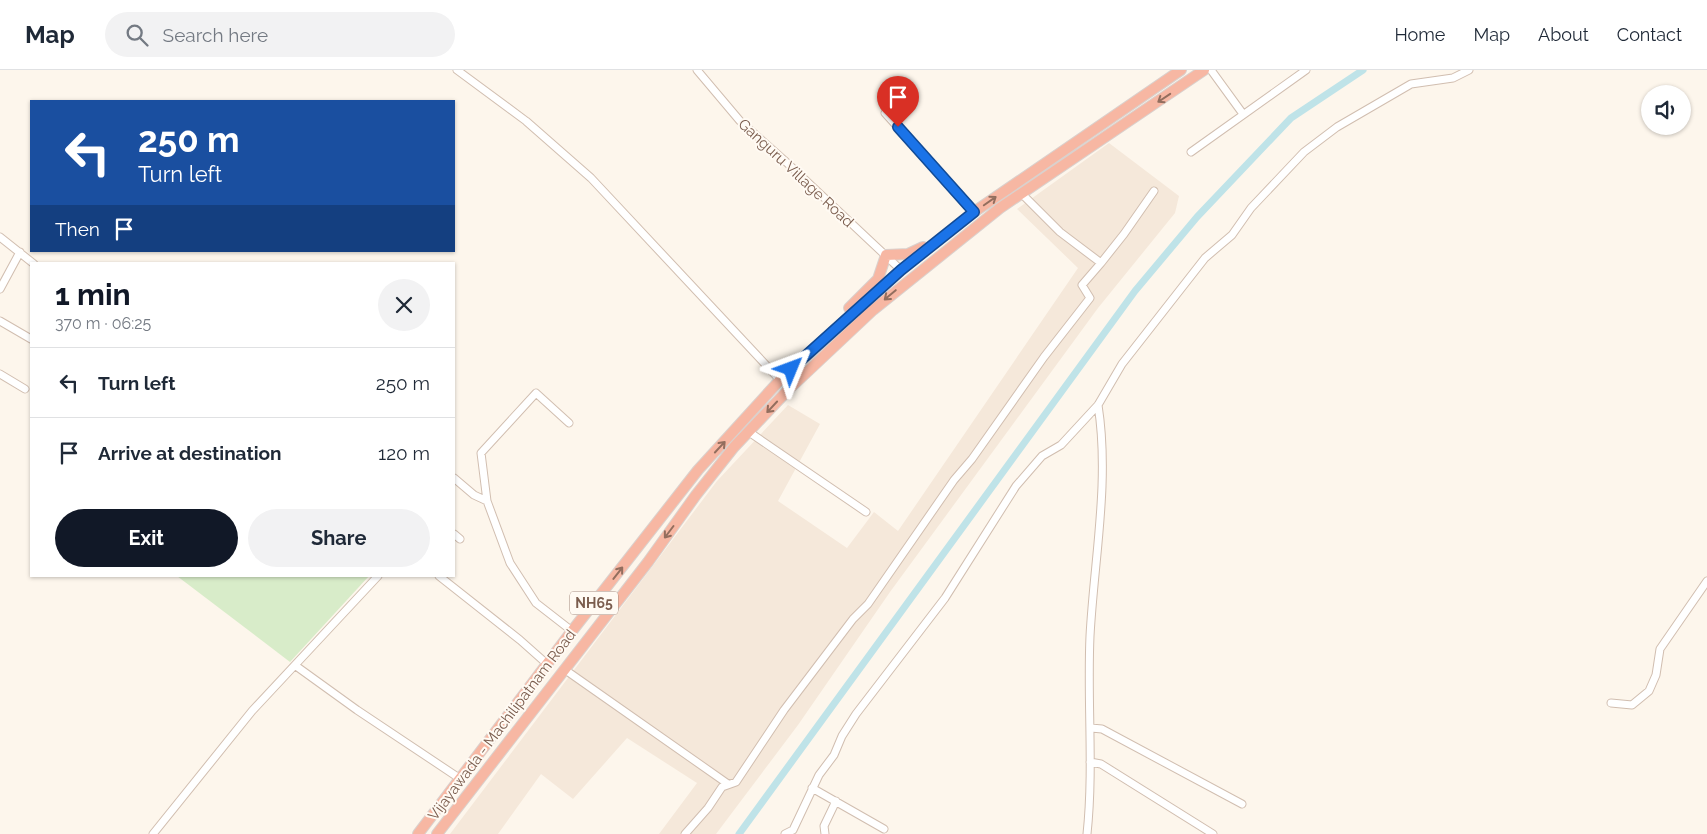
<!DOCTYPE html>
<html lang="en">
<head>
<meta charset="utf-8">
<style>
	body { margin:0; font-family:Raleway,sans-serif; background:#f2f2f3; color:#1f2937; height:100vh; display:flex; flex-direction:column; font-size:19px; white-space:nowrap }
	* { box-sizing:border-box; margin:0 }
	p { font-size:16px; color:#747a83 }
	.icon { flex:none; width:28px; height:28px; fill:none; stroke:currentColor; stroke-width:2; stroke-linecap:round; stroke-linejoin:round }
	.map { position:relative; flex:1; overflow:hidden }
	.sheet { position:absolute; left:30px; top:192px; width:425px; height:315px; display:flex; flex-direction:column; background:#fff; border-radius:0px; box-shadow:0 1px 4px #0004 }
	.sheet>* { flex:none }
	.hud { position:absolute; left:30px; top:30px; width:425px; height:152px; border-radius:0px; box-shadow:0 1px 4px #0004; background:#1a4fa0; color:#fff; overflow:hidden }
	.fabs { position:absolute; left:1641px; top:15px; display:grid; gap:10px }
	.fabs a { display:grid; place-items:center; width:50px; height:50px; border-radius:50%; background:#fff; box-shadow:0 1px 4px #0004; font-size:25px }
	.pin { position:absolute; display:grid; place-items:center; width:42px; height:42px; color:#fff; margin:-51px -21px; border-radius:50% 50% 50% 0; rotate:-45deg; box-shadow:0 0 5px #0007 }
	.pin .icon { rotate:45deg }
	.me { position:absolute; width:55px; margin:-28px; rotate:46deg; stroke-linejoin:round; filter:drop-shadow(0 0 4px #0008) }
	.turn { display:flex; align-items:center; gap:18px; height:105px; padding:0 25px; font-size:22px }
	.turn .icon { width:65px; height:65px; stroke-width:2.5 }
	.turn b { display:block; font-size:35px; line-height:42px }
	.then { display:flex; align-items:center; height:48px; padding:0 25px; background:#0003; gap:10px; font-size:19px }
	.round { display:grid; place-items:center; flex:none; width:52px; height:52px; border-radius:26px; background:#f2f2f3 }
	.summary { display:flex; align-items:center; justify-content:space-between; height:85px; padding:0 25px }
	h1 { font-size:30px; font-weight:700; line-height:38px; color:#111827 }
	.primary-button { display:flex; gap:10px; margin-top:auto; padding:10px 25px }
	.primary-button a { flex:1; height:58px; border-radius:30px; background:#111827; color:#fff; font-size:20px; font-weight:700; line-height:58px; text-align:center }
	.primary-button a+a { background:#f2f2f3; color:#1f2937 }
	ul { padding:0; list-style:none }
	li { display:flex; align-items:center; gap:15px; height:70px; padding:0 25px; border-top:1px solid #e0e1e3 }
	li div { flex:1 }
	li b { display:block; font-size:19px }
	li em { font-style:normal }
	header { display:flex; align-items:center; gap:30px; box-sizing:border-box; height:70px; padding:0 25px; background:#fff; border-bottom:1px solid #e0e1e3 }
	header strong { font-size:24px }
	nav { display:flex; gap:28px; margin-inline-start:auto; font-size:18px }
	.search { width:350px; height:45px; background:#f2f2f3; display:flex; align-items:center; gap:12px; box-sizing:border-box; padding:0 18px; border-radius:28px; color:#747a83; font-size:19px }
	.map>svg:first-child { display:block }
	.residential { fill:#f5e8da }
	.green { fill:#d8ecc9 }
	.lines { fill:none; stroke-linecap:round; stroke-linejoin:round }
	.canal { stroke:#bfe3e8; stroke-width:7 }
	.minor-casing { stroke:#d1beb0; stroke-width:9 }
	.highway-casing { stroke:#dad1cd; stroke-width:12 }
	.minor { stroke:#fff; stroke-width:7 }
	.highway { stroke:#f7b7a3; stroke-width:10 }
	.oneway { stroke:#936e5e }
	.route-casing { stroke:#114b97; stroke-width:12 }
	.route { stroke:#1a73e8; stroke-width:9 }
	.labels { text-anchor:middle; stroke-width:4; stroke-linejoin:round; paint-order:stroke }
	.shield { fill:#fffaf3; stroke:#a28b7f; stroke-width:1 }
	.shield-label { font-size:14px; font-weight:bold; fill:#7a5c4d }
	.street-label { font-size:15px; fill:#7a5c4d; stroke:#fffaf3 }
</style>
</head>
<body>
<header>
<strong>Map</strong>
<div class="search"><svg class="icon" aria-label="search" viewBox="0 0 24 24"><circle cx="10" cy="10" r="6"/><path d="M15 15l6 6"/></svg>Search here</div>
<nav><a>Home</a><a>Map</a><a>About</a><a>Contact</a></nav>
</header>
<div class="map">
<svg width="1707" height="764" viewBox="0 0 1707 764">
	<rect width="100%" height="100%" fill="#fdf6ec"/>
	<path class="residential" d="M1109 73 1179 126 1175 143 1098 238 890 522 798 655 716 764H659L697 713 627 668 573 729 541 704 498 764H450L717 411 788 335 820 354 778 431 847 478 874 442 898 461 1078 198 1017 139Z"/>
	<path class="green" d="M177 506H369L290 592Z"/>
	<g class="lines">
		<path class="canal" d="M739 764 1135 221 1197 147 1291 48 1363 0"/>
		<g class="minor-casing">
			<path id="minor" d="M457 0 526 51 591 108 780 310
				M697 0 740 51 784 90 901 200
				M1211 0 1243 44
				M885 43 974 142
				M1191 82 1306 0
				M0 167 34 194
				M1101 193 1124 164 1154 121
				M0 219 20 182
				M0 251 31 269
				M0 304 25 319
				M569 353 536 323 481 383 487 431 510 493 536 533 572 561
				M749 362 866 442
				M454 408 474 425 487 431
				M454 464 460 469
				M439 506 520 570 547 594
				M296 596 357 640 459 708
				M564 599 728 714
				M1611 633 1632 635 1649 621 1656 605 1660 579 1707 511
				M1091 658 1102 659 1242 734
				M1090 692 1101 694 1213 764
				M812 718 884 759
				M153 764 252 641 378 506
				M685 764 708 738 722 717 736 712 784 640 853 549 868 534 954 410 972 389 1044 287 1090 228 1082 215 1101 193 1060 162 1022 124
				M785 764 793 760 819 705 834 685 842 666 856 644 945 528 1016 416 1042 386 1061 375 1098 335 1122 294 1205 188 1232 165 1251 138 1304 82 1337 57 1411 14 1453 8 1469 0
				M825 764 824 756 836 731
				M1087 764C1094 698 1087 632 1090 566 1094 490 1110 411 1098 335"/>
		</g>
		<g class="highway-casing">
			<path id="highway" d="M849 238 878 209 886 185 908 184 923 177
				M418 764 572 561 698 400 780 310 901 200 974 142 1181 0
				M437 764 648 492 696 425 734 377 789 319 873 240 1000 138 1204 0"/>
		</g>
		<use href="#minor" class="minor"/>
		<use href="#highway" class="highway"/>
	</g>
	<defs><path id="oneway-shaft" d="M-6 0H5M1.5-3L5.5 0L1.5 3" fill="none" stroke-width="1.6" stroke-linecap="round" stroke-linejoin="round" transform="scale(1.25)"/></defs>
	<g class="oneway">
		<use href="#oneway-shaft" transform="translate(1164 28) rotate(146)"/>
		<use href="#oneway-shaft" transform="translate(990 131) rotate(-35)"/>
		<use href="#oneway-shaft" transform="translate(890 225) rotate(140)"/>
		<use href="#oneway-shaft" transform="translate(772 337) rotate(133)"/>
		<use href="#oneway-shaft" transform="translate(720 377) rotate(-47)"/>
		<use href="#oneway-shaft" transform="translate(669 462) rotate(127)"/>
		<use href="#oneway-shaft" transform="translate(618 503) rotate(-52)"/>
	</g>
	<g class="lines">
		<g class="route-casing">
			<path id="route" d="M791 299 901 200 974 142 898 57"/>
		</g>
		<use href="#route" class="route"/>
	</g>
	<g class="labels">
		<rect class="shield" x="570" y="521.5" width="48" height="23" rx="4"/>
		<g class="shield-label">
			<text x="594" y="538">NH65</text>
		</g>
		<g class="street-label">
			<text transform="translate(796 103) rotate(43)" y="5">Ganguru Village Road</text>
			<text transform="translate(502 655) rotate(-53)" y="5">Vijayawada - Machilipatnam Road</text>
		</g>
	</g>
</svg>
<div class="fabs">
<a><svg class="icon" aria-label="sound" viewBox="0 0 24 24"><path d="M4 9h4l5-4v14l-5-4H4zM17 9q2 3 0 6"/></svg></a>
</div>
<div class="pin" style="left:898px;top:57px;background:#d93025"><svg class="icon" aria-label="arrive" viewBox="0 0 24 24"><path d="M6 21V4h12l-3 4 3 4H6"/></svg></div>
<svg class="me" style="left:791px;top:299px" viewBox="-20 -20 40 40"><path d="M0-17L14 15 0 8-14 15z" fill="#1a73e8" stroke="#fff" stroke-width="4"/></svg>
<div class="hud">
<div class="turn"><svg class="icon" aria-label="left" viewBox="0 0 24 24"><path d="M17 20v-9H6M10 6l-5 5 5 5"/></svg><div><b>250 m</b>Turn left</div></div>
<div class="then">Then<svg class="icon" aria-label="arrive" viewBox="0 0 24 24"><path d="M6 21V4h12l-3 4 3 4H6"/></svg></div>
</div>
<section class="sheet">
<div class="summary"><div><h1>1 min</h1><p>370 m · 06:25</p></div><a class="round"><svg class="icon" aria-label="close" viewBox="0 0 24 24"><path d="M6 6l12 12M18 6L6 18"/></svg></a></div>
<ul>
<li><svg class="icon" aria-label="left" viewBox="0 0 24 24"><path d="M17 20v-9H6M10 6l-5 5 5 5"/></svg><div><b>Turn left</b></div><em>250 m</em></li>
<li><svg class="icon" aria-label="arrive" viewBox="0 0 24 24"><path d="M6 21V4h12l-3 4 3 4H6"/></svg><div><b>Arrive at destination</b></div><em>120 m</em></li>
</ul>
<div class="primary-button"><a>Exit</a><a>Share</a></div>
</section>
</div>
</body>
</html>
